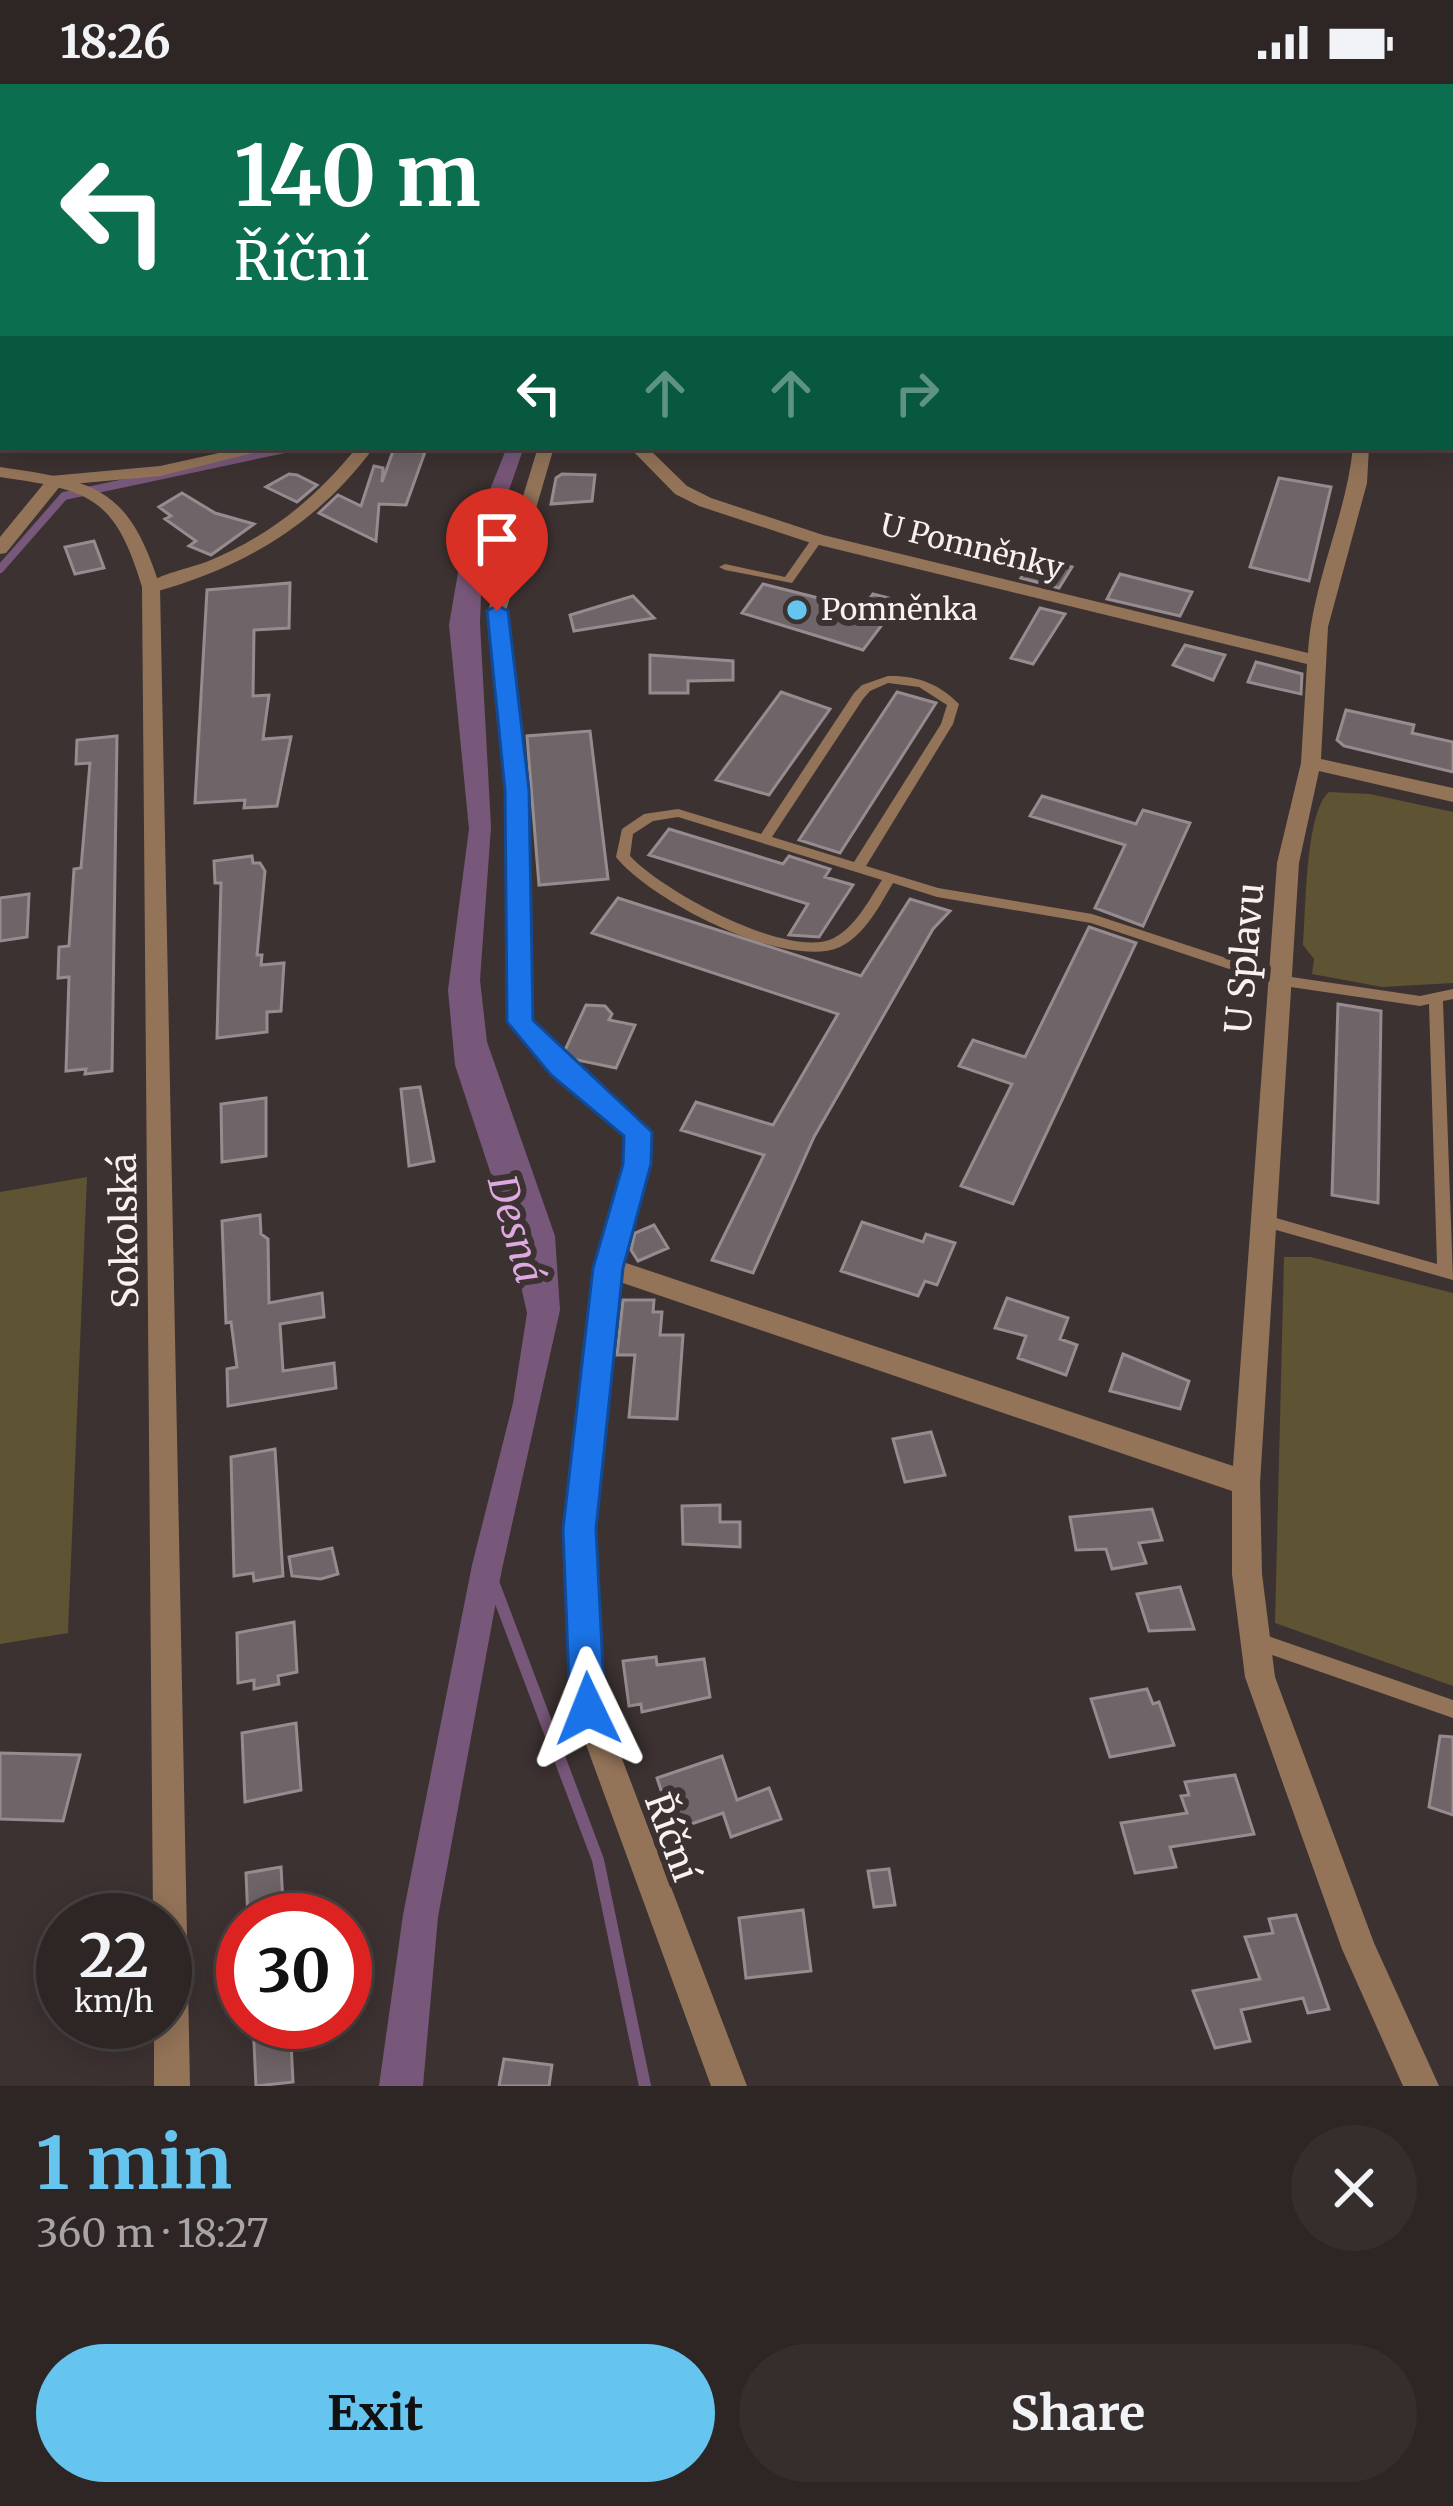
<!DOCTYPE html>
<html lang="en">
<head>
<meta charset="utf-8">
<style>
	body { margin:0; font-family:Merriweather,serif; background:#352e2d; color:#f1f3f6; height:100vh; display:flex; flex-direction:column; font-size:45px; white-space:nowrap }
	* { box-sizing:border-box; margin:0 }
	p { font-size:39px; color:#a7a5a7 }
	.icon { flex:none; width:66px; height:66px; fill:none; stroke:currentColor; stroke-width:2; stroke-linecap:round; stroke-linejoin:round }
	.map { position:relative; height:2002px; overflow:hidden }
	.panel { display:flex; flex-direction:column; background:#2d2625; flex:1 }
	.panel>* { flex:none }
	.top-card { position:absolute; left:0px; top:0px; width:1455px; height:366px; box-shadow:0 6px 30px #0003,0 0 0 3px #484342; background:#0b6e4f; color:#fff; overflow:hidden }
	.speed { position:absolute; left:36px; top:1809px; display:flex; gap:24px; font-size:60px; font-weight:700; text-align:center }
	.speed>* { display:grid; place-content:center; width:156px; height:156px; border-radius:50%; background:#2d2625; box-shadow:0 6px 30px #0003,0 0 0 3px #484342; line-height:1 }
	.speed small { font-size:30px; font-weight:400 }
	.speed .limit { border:18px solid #d22; background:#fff; color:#111 }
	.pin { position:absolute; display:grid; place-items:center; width:102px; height:102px; color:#fff; margin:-123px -51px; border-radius:50% 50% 50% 0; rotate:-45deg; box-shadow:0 0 12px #0007 }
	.pin .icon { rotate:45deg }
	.me { position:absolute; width:132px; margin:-66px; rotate:358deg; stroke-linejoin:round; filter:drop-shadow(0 0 9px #0008) }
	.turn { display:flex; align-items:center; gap:42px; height:252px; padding:0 36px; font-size:54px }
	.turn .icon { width:156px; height:156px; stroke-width:2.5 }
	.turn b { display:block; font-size:84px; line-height:102px }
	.lanes { display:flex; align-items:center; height:114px; padding:0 36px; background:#0003; justify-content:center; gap:60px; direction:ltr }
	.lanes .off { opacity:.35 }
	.round { display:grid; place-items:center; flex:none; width:126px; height:126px; border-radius:63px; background:#352e2d }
	.head { display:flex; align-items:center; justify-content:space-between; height:204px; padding:0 36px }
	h1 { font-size:72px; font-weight:700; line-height:90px; color:#65c5ee }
	.button { display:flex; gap:24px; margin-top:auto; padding:24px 36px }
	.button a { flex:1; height:138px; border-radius:72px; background:#65c5ee; color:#111; font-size:48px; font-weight:700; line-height:138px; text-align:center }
	.button a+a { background:#352e2d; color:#f1f3f6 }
	.status { display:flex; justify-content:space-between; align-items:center; height:84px; padding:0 60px; background:#2d2625; direction:ltr }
	.status svg { height:33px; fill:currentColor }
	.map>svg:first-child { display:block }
	.green { fill:#5e5332 }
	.water { fill:#78587a }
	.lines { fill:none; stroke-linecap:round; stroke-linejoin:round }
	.stream-far1 { stroke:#78587a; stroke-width:8 }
	.stream { stroke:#78587a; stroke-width:12 }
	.building { fill:#6f6468; stroke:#968b8f; stroke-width:3 }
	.service { fill:#947459; fill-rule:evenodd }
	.minor { fill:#947459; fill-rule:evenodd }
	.tertiary { fill:#947459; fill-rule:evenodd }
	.rail { stroke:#a19998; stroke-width:6; stroke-dasharray:12 12; stroke-linecap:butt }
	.route { fill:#1a73e8; stroke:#114b97; stroke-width:3 }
	.poi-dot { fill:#65c5ee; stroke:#3c3231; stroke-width:4.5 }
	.labels { text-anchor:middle; stroke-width:12; stroke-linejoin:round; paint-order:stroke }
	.far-street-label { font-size:30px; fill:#f8f1f0; stroke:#3c3231 }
	.far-poi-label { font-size:30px; fill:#f8f1f0; stroke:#3c3231; text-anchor:start }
	.street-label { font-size:36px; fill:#f8f1f0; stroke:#3c3231 }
	.water-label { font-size:39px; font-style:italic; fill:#dea9e1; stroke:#3c3231 }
</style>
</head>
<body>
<div class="status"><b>18:26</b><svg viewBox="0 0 49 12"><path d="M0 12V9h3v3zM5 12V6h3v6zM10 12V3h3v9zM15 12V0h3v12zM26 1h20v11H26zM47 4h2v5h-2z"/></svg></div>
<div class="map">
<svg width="1453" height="2002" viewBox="0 0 1453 2002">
	<rect width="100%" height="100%" fill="#3c3231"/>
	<path class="green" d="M1329 708 1370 710 1453 728V899L1382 903 1312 890 1314 875 1303 861C1306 828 1305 728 1329 708Z
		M87 1093 68 1549 0 1560V1108Z
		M1284 1173H1311L1453 1209V1602L1275 1539Z"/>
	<path class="water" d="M507 363H524L482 484 480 539 491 743 480 896 487 958 555 1152 560 1226 502 1485 438 1833 423 2002H379L403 1831 472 1481 513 1319 527 1229 507 1139 455 981 448 906 469 745 449 541 459 483Z"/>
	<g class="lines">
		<path class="stream-far1" d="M0 485 64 412 294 363"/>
		<path class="stream" d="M495 1503 598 1776 645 2002"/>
	</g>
	<path class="building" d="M393 367 425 368 406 421 379 420 376 457 319 429 338 411 361 422 374 382 383 384 382 398Z
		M289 390 297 391 317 401 297 418 266 403Z
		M562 390 595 391 592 417 551 420 556 394Z
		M1279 394 1331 403 1309 497 1250 483Z
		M182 409 215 429 254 440 211 471 189 462 196 457 165 435 171 432 159 423Z
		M94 457 104 484 75 490 65 463Z
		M1034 474 1072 483 1059 504 1021 494Z
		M1120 490 1192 508 1180 532 1107 515Z
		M290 499 289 544 254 546 253 612 269 611 263 655 291 653 277 722 244 724 245 716 195 719 207 506Z
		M763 500 862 525 873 510 900 517 863 566 742 529Z
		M633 512 654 534 574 547 570 531Z
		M1040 524 1065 530 1033 580 1011 574Z
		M1185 561 1225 571 1213 596 1173 581Z
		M650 571 733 577V596L688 597V609H650Z
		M1256 578 1302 590 1301 610 1248 598Z
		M781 608 830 625 769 711 716 696Z
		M897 608 936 619 840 769 799 756Z
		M1346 626 1414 641 1412 649 1453 658V688L1344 662 1337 656Z
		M590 647 608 795 539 801 527 652Z
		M117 652 112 987 85 990 86 985 66 987 69 893 58 894 59 863 69 862 74 785 81 784 90 679 76 680 77 656Z
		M1042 712 1136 740 1143 726 1190 739 1143 842 1095 824 1125 761 1030 732Z
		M669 745 783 780 789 772 830 785 825 793 853 801 819 853 789 851 808 820 649 771Z
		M252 772 253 779H260L265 787 257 871H262L261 881 284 879 281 927 267 928V948L217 954 221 799H215L214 777Z
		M29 810 27 853 0 857V814Z
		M618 814 861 892 910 815 950 827 933 845 814 1053 753 1189 712 1176 764 1071 681 1046 696 1018 773 1041 838 930 592 849Z
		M1089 843 1136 859 1013 1120 961 1102 1012 1000 959 982 973 956 1025 973Z
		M1338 920 1381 927 1378 1119 1332 1111Z
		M586 921 605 922 612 930 609 936 635 941 616 984 572 975 565 966Z
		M420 1003 434 1077 409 1082 401 1005Z
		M266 1014V1072L222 1078 221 1020Z
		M260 1131 261 1150 268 1155 269 1219 322 1209 324 1233 280 1240 283 1287 334 1279 336 1304 228 1322 227 1285 237 1283 231 1238 226 1239 222 1137Z
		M862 1138 923 1158 926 1150 955 1159 937 1201 925 1197 918 1212 841 1187Z
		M654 1141 668 1164 638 1177 631 1166 635 1149Z
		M1007 1214 1068 1234 1060 1255 1077 1261 1066 1291 1018 1274 1026 1252 995 1244Z
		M623 1216H654L653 1228H662L660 1251H683L677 1335 629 1333 635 1271H617Z
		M1123 1270 1189 1297 1180 1325 1110 1307Z
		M931 1348 945 1391 905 1398 893 1355Z
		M275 1365 283 1492 254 1497 253 1489 234 1492 231 1373Z
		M720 1421V1438H740V1463L683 1460 682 1422Z
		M1152 1425 1162 1456 1139 1459 1146 1479 1112 1485 1106 1465 1076 1466 1070 1433Z
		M332 1464 338 1490 321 1495 292 1492 289 1473Z
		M1180 1503 1194 1545 1149 1547 1137 1510Z
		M294 1538 297 1588 278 1592 279 1600 254 1605V1596L238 1599 237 1549Z
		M656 1573 657 1581 704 1575 710 1613 642 1628 641 1620 629 1622 623 1577Z
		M1147 1605 1153 1620 1159 1618 1174 1661 1110 1673 1091 1615Z
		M296 1639 301 1706 245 1718 242 1649Z
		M1440 1652 1453 1653V1731L1429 1723Z
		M0 1669 80 1671 63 1737 0 1735Z
		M722 1672 737 1716 769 1704 781 1735 731 1753 723 1729 674 1746 657 1694Z
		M1235 1691 1254 1750 1170 1763 1176 1783 1135 1789 1121 1739 1187 1729 1181 1712 1189 1711 1185 1698Z
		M281 1783 284 1836H248L246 1789Z
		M889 1785 895 1821 874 1823 868 1787Z
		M803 1826 811 1887 746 1894 739 1834Z
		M1296 1831 1329 1925 1308 1929 1303 1914 1241 1926 1250 1957 1215 1964 1193 1907 1260 1895 1245 1853 1273 1849 1269 1835Z
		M253 1938H290L293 1998 256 2002Z
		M504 1975 552 1981 549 2002H499Z"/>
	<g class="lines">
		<path class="service" d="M817 452 823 455 792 499 725 486 719 483 725 480 785 493 813 453Z
			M888 592C916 591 940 600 959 620L953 640 866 782 938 804 1092 830 1278 891 1420 912 1453 905V915L1443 917 1453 1196 1262 1142 1256 1140 1254 1136 1256 1132 1262 1130 1437 1180 1429 920 1420 922 1277 901 1091 839 937 813 893 799C880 821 865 851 840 863 786 887 650 816 616 773L622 745 644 730 678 725 761 750 854 609 862 601ZM888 599 919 603 947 621 941 640 854 778 772 753 863 615 870 607ZM678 733 882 796C869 816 856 842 834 854 789 877 661 806 630 772L633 750 653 737Z
			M1253 1547 1453 1616V1634L1246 1562 1244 1556 1246 1550Z"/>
		<path class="minor" d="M366 0H387L389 3H368Z
			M1452 24H1453V32H1452Z
			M1452 170H1453V178H1452Z
			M246 363H277L160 392 61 401 6 469 0 470V453L50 392 160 382Z
			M357 363H374C318 440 243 484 151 509L142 503C160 489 189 485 211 476 271 451 317 413 357 363Z
			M538 363H554L506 527 527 706 532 936 569 978 650 1048 649 1080 623 1178 1233 1382 1277 779 1301 679 1307 580 811 459 699 422 675 410 629 363H647L687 402 711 414 823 451 1308 569C1312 499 1346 433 1353 363H1369L1367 399 1328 543 1321 675 1453 704V718L1319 687 1299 779 1260 1399 1262 1490 1275 1593 1374 1859 1439 2002H1403L1342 1865 1245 1593 1232 1490V1407L620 1198 594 1445 603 1625 747 2002H711L573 1625 566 1445 595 1184 625 1080 626 1051 553 990 508 938 507 706 488 527Z"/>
		<path class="tertiary" d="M366 0H384L365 3Z
			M0 125H3L0 134Z
			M0 383C97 397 129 404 160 503L190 2002H154V1938H165V1836H153L142 503C115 412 89 406 0 393Z"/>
		<path class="rail" d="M94 3 99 0"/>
	</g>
	<path class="route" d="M497 521 508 527 529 706 533 936 652 1048 651 1080 623 1184 596 1445 605 1625 600 1637 588 1642 575 1637 570 1625 563 1445 593 1184 623 1080 624 1052 551 991 507 938 505 706 487 527Z"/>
	<circle class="poi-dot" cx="797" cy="526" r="12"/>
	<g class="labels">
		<g class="far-street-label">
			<text transform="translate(972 463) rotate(14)" y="10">U Pomněnky</text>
		</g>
		<g class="far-poi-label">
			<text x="821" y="536">Pomněnka</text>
		</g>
		<g class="street-label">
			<text transform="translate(1244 874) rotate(-85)" y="13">U Splavu</text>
			<text transform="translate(124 1147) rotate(-91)" y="13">Sokolská</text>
			<text transform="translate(672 1753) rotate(70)" y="13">Říční</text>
		</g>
		<g class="water-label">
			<text transform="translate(516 1145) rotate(74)" y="14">Desná</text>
		</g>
	</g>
</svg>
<div class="speed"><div>22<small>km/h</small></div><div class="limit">30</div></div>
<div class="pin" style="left:497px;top:527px;background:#d93025"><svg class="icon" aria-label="arrive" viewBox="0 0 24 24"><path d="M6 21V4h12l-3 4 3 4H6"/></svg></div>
<svg class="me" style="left:588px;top:1625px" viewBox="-20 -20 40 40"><path d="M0-17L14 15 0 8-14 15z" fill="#1a73e8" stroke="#fff" stroke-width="4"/></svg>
<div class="top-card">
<div class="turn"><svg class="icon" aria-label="left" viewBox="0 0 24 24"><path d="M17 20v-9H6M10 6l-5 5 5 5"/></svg><div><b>140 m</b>Říční</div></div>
<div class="lanes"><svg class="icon" aria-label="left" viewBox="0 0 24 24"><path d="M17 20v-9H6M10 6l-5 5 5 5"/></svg><svg class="icon off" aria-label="ahead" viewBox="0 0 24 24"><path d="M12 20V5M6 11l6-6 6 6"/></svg><svg class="icon off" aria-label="ahead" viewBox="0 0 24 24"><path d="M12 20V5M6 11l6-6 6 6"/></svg><svg class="icon off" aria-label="right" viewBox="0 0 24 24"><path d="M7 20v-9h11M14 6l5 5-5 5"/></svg></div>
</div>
</div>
<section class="panel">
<div class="head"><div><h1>1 min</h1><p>360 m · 18:27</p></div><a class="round"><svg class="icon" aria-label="close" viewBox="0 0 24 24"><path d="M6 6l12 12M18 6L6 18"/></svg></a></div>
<div class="button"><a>Exit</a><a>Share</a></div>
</section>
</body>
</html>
